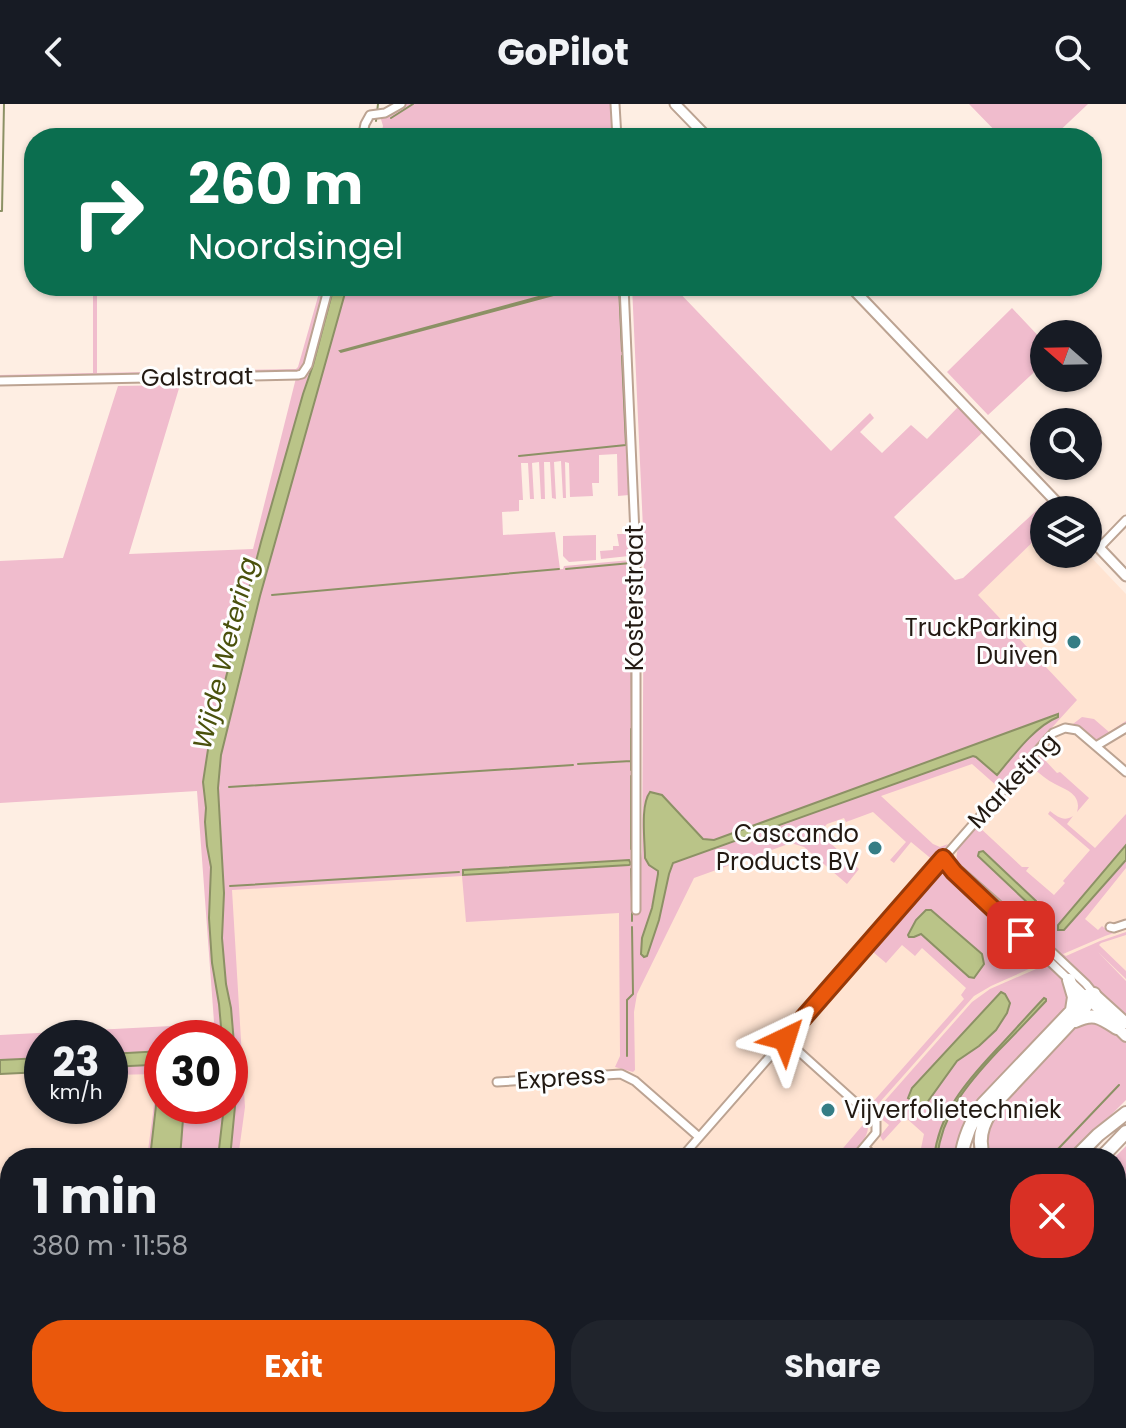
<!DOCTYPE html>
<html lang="en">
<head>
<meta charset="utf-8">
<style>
	body { margin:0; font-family:Poppins,sans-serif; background:#20242c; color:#f1f3f6; height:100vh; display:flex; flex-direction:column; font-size:30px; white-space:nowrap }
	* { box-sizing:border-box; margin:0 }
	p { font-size:26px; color:#9ea1a6 }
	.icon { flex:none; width:44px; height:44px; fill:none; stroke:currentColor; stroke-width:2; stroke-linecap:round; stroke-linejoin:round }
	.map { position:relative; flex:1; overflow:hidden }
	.panel { position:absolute; left:0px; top:1044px; width:1126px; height:280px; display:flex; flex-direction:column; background:#171b24; border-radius:32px 32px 0 0; box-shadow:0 2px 6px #0004 }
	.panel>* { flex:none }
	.guide { position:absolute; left:24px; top:24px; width:1078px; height:168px; border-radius:32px; box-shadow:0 2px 6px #0004; background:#0b6e4f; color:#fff; overflow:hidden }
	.needle { width:52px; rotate:290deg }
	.buttons { position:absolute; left:1030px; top:216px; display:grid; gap:16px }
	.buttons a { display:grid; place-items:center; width:72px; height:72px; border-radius:50%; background:#171b24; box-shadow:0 2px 6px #0004; font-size:40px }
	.speed { position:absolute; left:24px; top:916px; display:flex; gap:16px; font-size:40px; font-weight:700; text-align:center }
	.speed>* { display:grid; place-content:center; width:104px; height:104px; border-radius:50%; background:#171b24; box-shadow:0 2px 6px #0004; line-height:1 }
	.speed small { font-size:20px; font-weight:400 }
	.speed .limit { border:12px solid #d22; background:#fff; color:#111 }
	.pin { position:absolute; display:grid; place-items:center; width:68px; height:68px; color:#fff; margin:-34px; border-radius:16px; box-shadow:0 4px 12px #0006 }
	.me { position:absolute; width:88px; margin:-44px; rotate:41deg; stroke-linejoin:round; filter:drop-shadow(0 0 6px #0008) }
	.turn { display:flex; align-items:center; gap:28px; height:168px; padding:0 32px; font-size:36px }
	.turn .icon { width:104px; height:104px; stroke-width:2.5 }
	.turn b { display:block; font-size:56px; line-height:68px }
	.round { display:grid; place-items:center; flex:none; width:84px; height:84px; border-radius:32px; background:#20242c }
	.summary { display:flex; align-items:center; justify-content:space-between; height:136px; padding:0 32px }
	h1 { font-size:48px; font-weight:700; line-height:60px }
	.primary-button { display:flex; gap:16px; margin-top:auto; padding:16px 32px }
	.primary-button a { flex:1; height:92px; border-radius:32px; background:#ea580c; color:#fff; font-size:32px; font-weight:700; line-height:92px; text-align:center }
	.primary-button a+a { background:#20242c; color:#f1f3f6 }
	header { display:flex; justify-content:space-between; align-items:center; height:104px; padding:0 32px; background:#171b24; font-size:36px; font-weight:700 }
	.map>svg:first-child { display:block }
	.built { fill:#ffe4d2 }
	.green { fill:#f0bccd; fill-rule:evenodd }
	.water { fill:#bac488; stroke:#8c9165; stroke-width:2 }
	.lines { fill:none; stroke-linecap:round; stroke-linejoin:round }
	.stream { stroke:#8c9165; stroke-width:2 }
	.street-casing { stroke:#bca392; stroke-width:11 }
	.secondary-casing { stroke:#bca392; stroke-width:13 }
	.primary-casing { stroke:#bca392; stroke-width:14 }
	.highway-casing { stroke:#bca392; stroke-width:16 }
	.street { stroke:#fff; stroke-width:7 }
	.secondary { stroke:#fff; stroke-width:9 }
	.primary { stroke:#fff; stroke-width:10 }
	.highway { stroke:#fff; stroke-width:12 }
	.route-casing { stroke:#983908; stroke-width:20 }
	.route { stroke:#ea580c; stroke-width:14 }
	.poi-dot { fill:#357d85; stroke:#fefefe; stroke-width:3 }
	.labels { text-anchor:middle; stroke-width:6; stroke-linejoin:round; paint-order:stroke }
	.street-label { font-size:24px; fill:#221912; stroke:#fefefe }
	.poi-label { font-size:24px; fill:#221912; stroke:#fefefe; text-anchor:end }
	.water-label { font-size:26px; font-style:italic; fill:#4a510c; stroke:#fefefe }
</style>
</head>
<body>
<header><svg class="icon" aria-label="back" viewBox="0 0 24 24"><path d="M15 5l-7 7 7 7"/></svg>GoPilot<svg class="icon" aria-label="search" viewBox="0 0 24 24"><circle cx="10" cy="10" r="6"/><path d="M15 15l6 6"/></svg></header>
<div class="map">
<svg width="1126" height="1324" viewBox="0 0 1126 1324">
	<rect width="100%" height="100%" fill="#feeee3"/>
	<path class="built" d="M1044 427V450H1088L1126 490V877L1091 848 996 947 936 1054H225L230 1023 231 976 229 782 645 754 986 642 1072 591 977 491Z
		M158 952 168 1054H10V1314H813L804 1324H0V964L42 961V1002H110V956Z
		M1126 1127V1324H883L893 1314H1116V1128Z"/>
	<path class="green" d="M406 0H614L615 34H380L383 22 380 12 386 11Z
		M969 0H1088L1052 34H1002Z
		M93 182H97V269L296 265 298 263 321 182H326L308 253 303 265 297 268 0 275V271L93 269Z
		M331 182H334L313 261 303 290 261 440 209 639 203 678 206 704 205 718 207 742 211 763 209 814 212 859 219 900 222 934H162V947L110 950V934H42V954L0 956V931L209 920 214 918 197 687 0 699V457L63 454 118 282 180 281 129 450 253 445 296 274 303 272Z
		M347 182H623L632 388 629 391 618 392 617 350 599 351V379H592L593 392 570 393 569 359 565 358 566 394H563L561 357 554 358 556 395 552 394 550 358H544L545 395H541L539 358 532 359 534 395H530L528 359H521L523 396H519V407L502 408 503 431 555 428 560 465H563L564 462 631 456 634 457 636 810 640 808V762L642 748 644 447 632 182H673L831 347 870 309 874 314 860 328 882 349 911 321 927 335 959 302 983 328 894 413 955 476 963 474 1049 395 1060 406H1044V427L978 491 1077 596 998 683 972 660 881 692 933 740 940 743 948 740 934 757 911 738 894 759 890 756 906 738 873 708 846 718 844 714 827 720 819 729 859 765 847 780 804 743 791 739 694 774 637 890 634 908 635 966 633 968 615 963 620 952 619 809 466 818 462 772 232 786 245 1003 238 1054H230L236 992V963L231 904 226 880 222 834 224 789 218 684 221 651 260 492ZM1054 611 1058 613C1035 622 1013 652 998 671L976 653 973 652 746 732 673 759 660 768 649 761 646 695 650 689 681 710 703 735 714 736Z
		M1012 204 1044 238V259L988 311 947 268Z
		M617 430H631L633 431V447L629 452 601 455 600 447 613 446V442H619Z
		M596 431V456L569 458 563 452V432Z
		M1082 613 1094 615 1109 628 1126 617V623L1102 635 1096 636 1081 623 1073 620Z
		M1036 653H1042L1057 669 1060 668 1089 694 1077 708C1082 691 1067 686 1055 680 1047 676 1040 670 1033 664V657Z
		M1050 707C1058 713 1064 718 1073 712L1067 720 1095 744 1126 710V764L1085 815 1098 826 1102 822 1109 828 1126 822V825L1105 832 1063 850 1066 852 1100 837 1126 828V831L1101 839 1099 841 1126 867V875L1098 848 1126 877V914C1072 863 1018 812 961 765 949 748 964 736 975 723L978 722 1022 763H1029L1026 767 1054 791 1065 779 1063 777 1090 746 1048 710Z
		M939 770 949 771 958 777 1065 879 1069 900 982 992 956 1054H919L924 1030 905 1013 883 1037 880 1032 889 1021 874 1009 972 898 990 885 1043 862 1040 860 991 882 974 892 872 1007 864 1000 865 995 871 1000 964 895 961 891 966 884 922 844 915 852 902 841 886 859 873 848 865 856 864 853 865 849 889 824 888 823 927 778Z
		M1085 916 1108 921 1126 937V996L1068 1054H989L985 1034 996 1007 1076 921Z
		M150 961 154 962 161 970 150 1054H147L158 970 110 971V963Z
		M184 1002H224L218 1054H180Z
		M867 1016C872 1032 858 1043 848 1054H842L838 1050Z
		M1126 1042V1097L1116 1099V1054H1114Z
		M1126 1130V1177L1122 1174 1116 1180V1131Z
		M6 1281H10V1314H182L181 1324H112L97 1319 31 1324H0V1284Z"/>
	<path class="water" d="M334 182H347L260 492 221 651 218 684 224 789 222 834 226 880 231 904 236 963V992L230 1054H218L224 1002H230V934H222L219 900 212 859 209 814 211 763 207 742 205 718 206 704 203 678 209 639 261 438 303 290 313 261Z
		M579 182H587L341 248 340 247Z
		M1058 610V613C1035 622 1013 652 997 671L976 653 973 652 673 759 669 770 659 816 647 852 644 853 641 850 642 834 652 804 658 770V767L649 761 645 754C645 737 640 701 650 688L662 691 703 735 714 736Z
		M1126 741V756L1064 826H1058V821Z
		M983 747 1036 797V802H1031L978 752 979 748Z
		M629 756 631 760 629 761 463 771V766Z
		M926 806H931L982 850 984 860 974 874 969 873 921 830 914 833H909L908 831 916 816Z
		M1001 888 1005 890 1010 899 1007 909 996 926 979 942 957 957 926 1000 920 1001 908 994 912 984Z
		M1044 894 1046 895V897C1030 914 1014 931 998 947 968 979 942 1009 937 1054H934C939 1009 966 978 996 946 1012 929 1028 911 1044 894Z
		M162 947V1002H184L180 1054H150L160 967 150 961 110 963V950Z
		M42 954V968L0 970V956Z"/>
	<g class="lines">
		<path class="stream" d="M391 14 413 0
			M376 17 378 0
			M0 107H2L4 0
			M619 182 622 247
			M519 352 626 341 622 252
			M566 465 631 459 632 618
			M272 491 559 465
			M578 660 631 657
			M631 666V625
			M631 672V745
			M229 683 573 661
			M631 765 632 796
			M230 782 459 768
			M632 806V817
			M627 952V896L633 890 632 823
			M1045 1054 1059 1044 1119 981"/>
		<g class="street-casing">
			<path id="street" d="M615 0 617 34
				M362 34 365 20 370 11 385 9 401 0
				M624 182 636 453V806
				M0 277 298 271 302 270 308 261 329 182
				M1099 444 1126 416
				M1096 642 1126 624
				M943 754 958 765 1052 848 1086 880 1094 890
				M950 762 1086 892
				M1110 823 1114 824 1126 820
				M785 935 876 1017V1029L855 1054
				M497 978 621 970 635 977 699 1033
				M865 1044 876 1054
				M681 1054 1053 629 1065 624 1077 626 1126 668
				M321 1314 322 1324
				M67 1324H104
				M615 1324 624 1314
				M1043 1324 1053 1320 1063 1324"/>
		</g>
		<g class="secondary-casing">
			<path id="secondary" d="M675 0 708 34
				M850 182 1064 406
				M1088 432 1126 472"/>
		</g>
		<g class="primary-casing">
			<path id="primary" d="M1094 890 1126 919
				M1086 892 1126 932"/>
		</g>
		<g class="highway-casing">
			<path id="highway" d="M1069 876 1074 893 1072 906
				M1075 917C1094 908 1100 913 1117 924
				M961 1054C964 1033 971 1017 983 1000L1086 892 1094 890
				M984 1054C975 1031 986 1013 999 995L1086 902
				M1075 1054 1098 1031 1126 1009
				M1101 1054 1126 1028
				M1116 1104 1126 1102
				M831 1324 841 1314
				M847 1324 856 1314"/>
		</g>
		<use href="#street" class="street"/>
		<use href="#secondary" class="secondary"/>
		<use href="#primary" class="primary"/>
		<use href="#highway" class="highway"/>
	</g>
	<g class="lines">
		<g class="route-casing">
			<path id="route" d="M785 935 943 754 954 768 1021 831"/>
		</g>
		<use href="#route" class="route"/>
	</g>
	<g class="poi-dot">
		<circle cx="1074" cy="538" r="8"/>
		<circle cx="875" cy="744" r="8"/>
		<circle cx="828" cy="1006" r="8"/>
	</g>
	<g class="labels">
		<g class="street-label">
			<text transform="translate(197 273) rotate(-1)" y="8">Galstraat</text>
			<text transform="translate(635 494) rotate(-90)" y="8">Kosterstraat</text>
			<text transform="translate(1013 677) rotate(-47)" y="8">Marketing</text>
			<text transform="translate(561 974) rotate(-4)" y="8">Express</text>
		</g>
		<g class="poi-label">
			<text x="1058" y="532">TruckParking<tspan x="1058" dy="28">Duiven</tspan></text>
			<text x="859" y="738">Cascando<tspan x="859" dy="28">Products BV</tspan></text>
			<text x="844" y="1014" text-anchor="start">Vijverfolietechniek</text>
		</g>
		<g class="water-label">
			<text transform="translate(225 549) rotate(-76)" y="9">Wijde Wetering</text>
		</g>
	</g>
</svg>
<div class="buttons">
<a><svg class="needle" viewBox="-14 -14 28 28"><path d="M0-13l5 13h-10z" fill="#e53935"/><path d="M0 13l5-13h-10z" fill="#9ea1a6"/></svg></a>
<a><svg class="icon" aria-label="search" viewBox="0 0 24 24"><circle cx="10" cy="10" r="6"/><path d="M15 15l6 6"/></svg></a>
<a><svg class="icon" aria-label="layers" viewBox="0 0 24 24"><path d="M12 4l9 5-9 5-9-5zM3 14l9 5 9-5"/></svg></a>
</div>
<div class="speed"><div>23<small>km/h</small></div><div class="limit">30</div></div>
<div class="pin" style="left:1021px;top:831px;background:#d93025"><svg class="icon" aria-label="arrive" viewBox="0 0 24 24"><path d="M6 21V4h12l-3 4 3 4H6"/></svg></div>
<svg class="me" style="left:785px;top:935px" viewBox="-20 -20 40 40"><path d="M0-17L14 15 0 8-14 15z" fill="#ea580c" stroke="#fff" stroke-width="4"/></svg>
<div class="guide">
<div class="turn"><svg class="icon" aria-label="right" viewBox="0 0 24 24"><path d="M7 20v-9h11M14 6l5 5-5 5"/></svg><div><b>260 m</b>Noordsingel</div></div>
</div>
<section class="panel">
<div class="summary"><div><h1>1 min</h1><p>380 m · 11:58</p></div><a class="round" style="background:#d93025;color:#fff"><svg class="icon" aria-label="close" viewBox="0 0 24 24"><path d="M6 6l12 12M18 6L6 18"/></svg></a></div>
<div class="primary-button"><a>Exit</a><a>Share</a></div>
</section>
</div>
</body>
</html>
